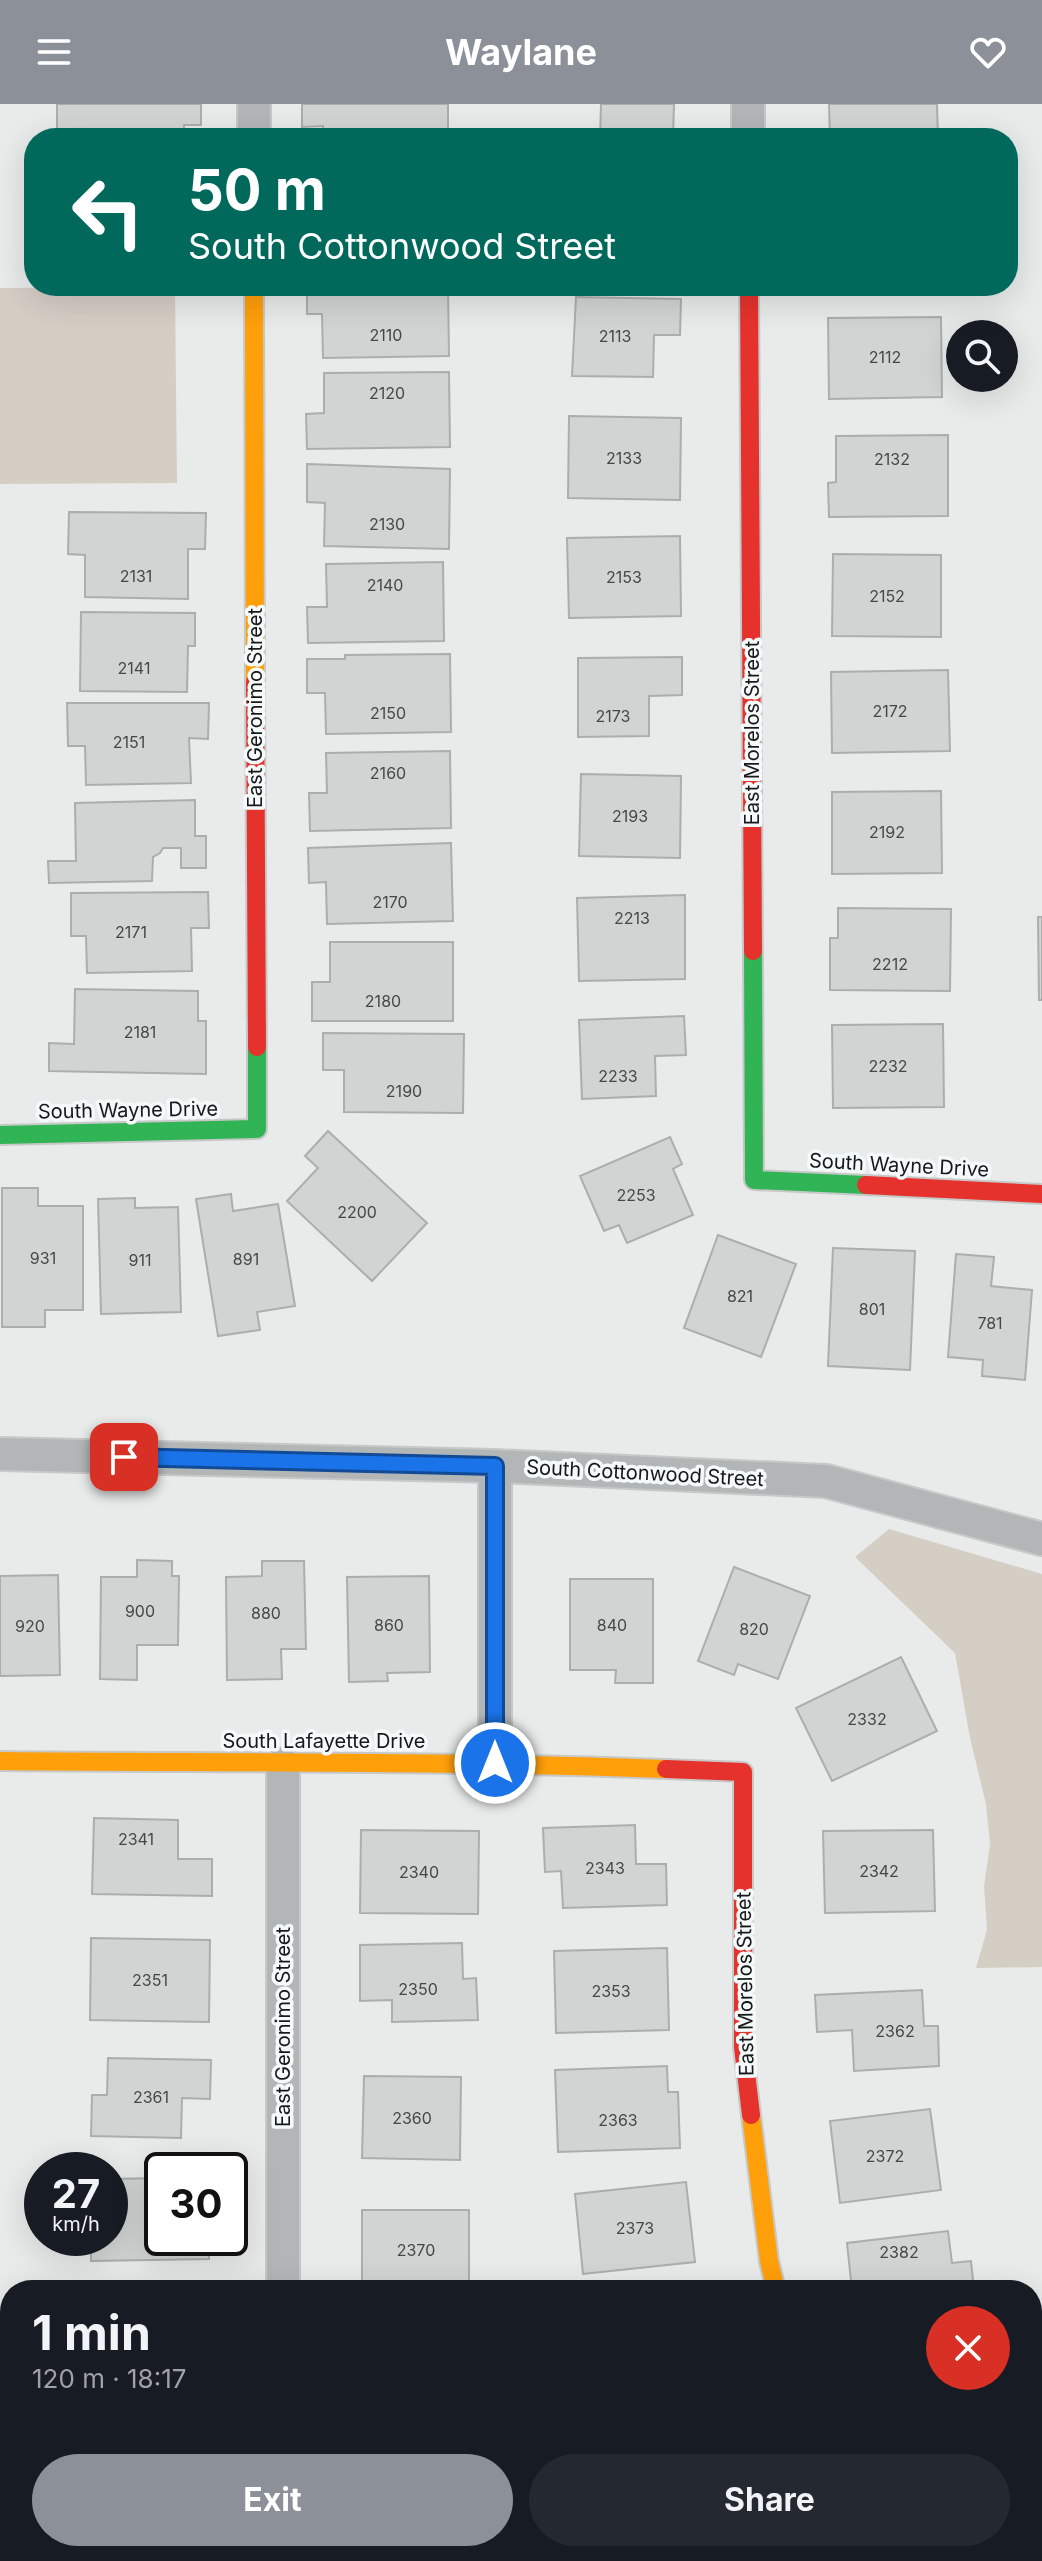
<!DOCTYPE html>
<html lang="en">
<head>
<meta charset="utf-8">
<style>
	body { margin:0; font-family:Inter,sans-serif; background:#242831; color:#f1f3f6; height:100vh; display:flex; flex-direction:column; font-size:30px; white-space:nowrap }
	* { box-sizing:border-box; margin:0 }
	p { font-size:26px; color:#9ea1a6 }
	.icon { flex:none; width:44px; height:44px; fill:none; stroke:currentColor; stroke-width:2; stroke-linecap:round; stroke-linejoin:round }
	.map { position:relative; flex:1; overflow:hidden }
	.panel { position:absolute; left:0px; top:2176px; width:1042px; height:282px; display:flex; flex-direction:column; background:#171b24; border-radius:32px 32px 0 0; box-shadow:0 8px 32px #0002 }
	.panel>* { flex:none }
	.guide { position:absolute; left:24px; top:24px; width:994px; height:168px; border-radius:32px; box-shadow:0 8px 32px #0002; background:#00695c; color:#fff; overflow:hidden }
	.tools { position:absolute; left:946px; top:216px; display:grid; gap:16px }
	.tools a { display:grid; place-items:center; width:72px; height:72px; border-radius:50%; background:#171b24; box-shadow:0 8px 32px #0002; font-size:40px }
	.speed { position:absolute; left:24px; top:2048px; display:flex; gap:16px; font-size:40px; font-weight:700; text-align:center }
	.speed>* { display:grid; place-content:center; width:104px; height:104px; border-radius:50%; background:#171b24; box-shadow:0 8px 32px #0002; line-height:1 }
	.speed small { font-size:20px; font-weight:400 }
	.speed .limit { border:4px solid #111; border-radius:12px; background:#fff; color:#111 }
	.pin { position:absolute; display:grid; place-items:center; width:68px; height:68px; color:#fff; margin:-34px; border-radius:16px; box-shadow:0 4px 12px #0006 }
	.me { position:absolute; width:88px; margin:-44px; rotate:0deg; stroke-linejoin:round; filter:drop-shadow(0 0 6px #0008) }
	.turn { display:flex; align-items:center; gap:28px; height:168px; padding:0 32px; font-size:36px }
	.turn .icon { width:104px; height:104px; stroke-width:2.5 }
	.turn b { display:block; font-size:56px; line-height:68px }
	.round { display:grid; place-items:center; flex:none; width:84px; height:84px; border-radius:42px; background:#242831 }
	.headline { display:flex; align-items:center; justify-content:space-between; height:136px; padding:0 32px }
	h1 { font-size:48px; font-weight:700; line-height:60px }
	.button { display:flex; gap:16px; margin-top:auto; padding:16px 32px }
	.button a { flex:1; height:92px; border-radius:48px; background:#8c9099; color:#fff; font-size:32px; font-weight:700; line-height:92px; text-align:center }
	.button a+a { background:#242831; color:#f1f3f6 }
	header { display:flex; justify-content:space-between; align-items:center; height:104px; padding:0 32px; background:#8c9099; color:#fff; font-size:36px; font-weight:700 }
	.map>svg:first-child { display:block }
	.green { fill:#d5cec5 }
	.building { fill:#d1d4d3; stroke:#acaeae; stroke-width:2 }
	.lines { fill:none; stroke-linecap:round; stroke-linejoin:round }
	.street-casing { stroke:#c7c9c9; stroke-width:36 }
	.fast-casing { stroke:#c7c9c9; stroke-width:22 }
	.slow-casing { stroke:#c7c9c9; stroke-width:22 }
	.jam-casing { stroke:#c7c9c9; stroke-width:22 }
	.street { stroke:#b2b6b6; stroke-width:32 }
	.fast { stroke:#30b455; stroke-width:18 }
	.slow { stroke:#ff9f0a; stroke-width:18 }
	.jam { stroke:#e5322d; stroke-width:18 }
	.route-casing { stroke:#114b97; stroke-width:20 }
	.route { stroke:#1a73e8; stroke-width:14 }
	.labels { text-anchor:middle; stroke-width:7; stroke-linejoin:round; paint-order:stroke }
	.number-label { font-size:16px; fill:#464848 }
	.street-label { font-size:20px; fill:#171919; stroke:#f4f9f9 }
</style>
</head>
<body>
<header><svg class="icon" aria-label="menu" viewBox="0 0 24 24"><path d="M4 6h16M4 12h16M4 18h16"/></svg>Waylane<svg class="icon" aria-label="heart" viewBox="0 0 24 24"><path d="M12 20l-8-8c-3-5 5-10 8-4 3-6 11-1 8 4z"/></svg></header>
<div class="map">
<svg width="1042" height="2457" viewBox="0 0 1042 2457">
	<rect width="100%" height="100%" fill="#e8ebea"/>
	<path class="green" d="M175 183 177 379 0 380V184Z
		M889 1425 1042 1470V1863L976 1864 987 1826 984 1782 990 1740 986 1700 970 1634 955 1549 855 1453Z"/>
	<path class="building" d="M57 0H201V21H184V34H57Z
		M302 0H448V34H323V22L302 23Z
		M601 0H674L673 34H600Z
		M829 0H937L938 34H830Z
		M307 182H448L449 252 323 254 322 210H307Z
		M576 193 681 195 680 231H654L653 273 572 272Z
		M941 213 942 293 829 295 828 214Z
		M449 268 450 343 307 345 306 310 324 309V269Z
		M569 312 681 314 680 396 568 394Z
		M948 331V412L829 413 828 379 836 378V332Z
		M307 360 450 365 449 445 324 442 325 399 307 398Z
		M69 408 206 409 205 445H188V495L85 493V451L68 450Z
		M680 432 681 512 569 514 567 434Z
		M833 450 941 451V533L832 532Z
		M443 458 444 537 308 539 307 503H327L326 460Z
		M81 508 195 509V542H188L187 588 80 587Z
		M450 550 451 628 326 630 325 589H307V555H345V551Z
		M682 553V591L649 592V632L578 633V554Z
		M948 566 950 647 832 649 831 568Z
		M67 599H209L208 635 189 634 191 679 86 681 85 642H68Z
		M450 647 451 724 310 727 309 689H327L326 649Z
		M581 670 681 672 680 754 579 752Z
		M941 687 942 769 832 770V688Z
		M195 696V732H206V764H181V744H163L160 749 153 753 152 777 49 779 48 757H76L75 699Z
		M451 739 453 817 327 820 326 778 309 779 308 744Z
		M208 788 209 824H191L192 867 87 869 86 832H71V789Z
		M685 791V875L579 877 577 794Z
		M838 804 951 805 950 887 830 886V834H838Z
		M1038 813H1042V896H1039Z
		M330 838H453V917H312V878H330Z
		M75 885 198 887V917H206V970L49 967V939L74 940Z
		M684 912 686 951 655 952 656 992 582 995 579 916Z
		M943 920 944 1003 833 1004 832 921Z
		M323 929 464 930 463 1009 344 1008V966H323Z
		M328 1027 427 1119 372 1177 287 1097 318 1064 305 1052Z
		M670 1033 682 1060 673 1065 693 1111 627 1139 619 1121 604 1127 580 1072Z
		M2 1084H38V1102H83V1206H45V1223H2Z
		M231 1090 233 1107 278 1100 295 1202 257 1208 260 1226 218 1232 196 1095Z
		M135 1094V1104L178 1103 181 1208 101 1210 98 1095Z
		M718 1131 796 1160 761 1253 684 1224Z
		M833 1144 915 1147 910 1266 828 1262Z
		M956 1150 994 1153 991 1182 1032 1186 1025 1276 982 1272 983 1256 948 1253Z
		M137 1456 172 1457V1472H179L178 1541H137V1576L100 1575 101 1473H137Z
		M262 1457H304L306 1545H281L282 1575 227 1576 226 1473 262 1472Z
		M734 1463 810 1492 778 1575 738 1560 734 1571 698 1557Z
		M58 1471 60 1571 0 1572V1472Z
		M429 1472 430 1568 387 1569 388 1577 349 1578 347 1473Z
		M570 1475H653V1579H615L616 1566H570Z
		M901 1553 937 1627 832 1677 796 1604Z
		M94 1714 178 1716V1755H212V1792L92 1790Z
		M635 1721 636 1760H666L667 1801 563 1804 561 1767 545 1768 543 1724Z
		M361 1726 479 1727 478 1810 360 1809Z
		M933 1726 935 1807 825 1809 823 1727Z
		M91 1834 210 1836 209 1918 90 1916Z
		M462 1839 463 1875 476 1874 478 1916 392 1918V1896L360 1897V1841Z
		M667 1844 669 1926 556 1929 554 1847Z
		M922 1886 924 1922H938L939 1962 854 1967 852 1926 817 1928 815 1891Z
		M108 1954 211 1956 210 1995 182 1994 181 2034 91 2032 92 1991H107Z
		M667 1962 668 1988H678L680 2044 558 2048 555 1966Z
		M364 1972 461 1973 460 2056 362 2054Z
		M930 2005 941 2086 840 2099 830 2017Z
		M162 2074V2134H209V2155L91 2157V2134H110V2075Z
		M686 2078 695 2158 583 2170 575 2090Z
		M362 2106H469V2186H362Z
		M948 2127 952 2159 971 2157 974 2186H852L847 2139Z
		M107 2448H211V2457H107Z
		M649 2448H766L768 2457H652Z
		M920 2448H983L948 2457H923Z"/>
	<g class="lines">
		<g class="street-casing">
			<path id="street" d="M254 0V34
				M748 0V34
				M0 1350 495 1362 826 1377 1042 1435
				M495 1362V1659
				M283 1660V2186
				M283 2448V2457
				M840 2448 843 2457"/>
		</g>
		<g class="fast-casing">
			<path id="fast" d="M753 847 754 1076 866 1081
				M0 1031 257 1025V943"/>
		</g>
		<g class="slow-casing">
			<path id="slow" d="M254 182 255 578
				M0 1657C222 1659 444 1657 666 1665
				M751 2011 769 2157 776 2186"/>
		</g>
		<g class="jam-casing">
			<path id="jam" d="M749 182 753 847
				M255 578 257 943
				M866 1081 1042 1090
				M666 1665 743 1668V1943L751 2011"/>
		</g>
		<use href="#street" class="street"/>
		<use href="#fast" class="fast"/>
		<use href="#slow" class="slow"/>
		<use href="#jam" class="jam"/>
	</g>
	<g class="lines">
		<g class="route-casing">
			<path id="route" d="M124 1353 495 1362V1659"/>
		</g>
		<use href="#route" class="route"/>
	</g>
	<g class="labels">
		<g class="number-label">
			<text x="386" y="237">2110</text>
			<text x="615" y="238">2113</text>
			<text x="885" y="259">2112</text>
			<text x="387" y="295">2120</text>
			<text x="624" y="360">2133</text>
			<text x="892" y="361">2132</text>
			<text x="387" y="426">2130</text>
			<text x="136" y="478">2131</text>
			<text x="624" y="479">2153</text>
			<text x="385" y="487">2140</text>
			<text x="887" y="498">2152</text>
			<text x="134" y="570">2141</text>
			<text x="890" y="613">2172</text>
			<text x="388" y="615">2150</text>
			<text x="613" y="618">2173</text>
			<text x="129" y="644">2151</text>
			<text x="388" y="675">2160</text>
			<text x="630" y="718">2193</text>
			<text x="887" y="734">2192</text>
			<text x="390" y="804">2170</text>
			<text x="632" y="820">2213</text>
			<text x="131" y="834">2171</text>
			<text x="890" y="866">2212</text>
			<text x="383" y="903">2180</text>
			<text x="140" y="934">2181</text>
			<text x="888" y="968">2232</text>
			<text x="618" y="978">2233</text>
			<text x="404" y="993">2190</text>
			<text x="636" y="1097">2253</text>
			<text x="357" y="1114">2200</text>
			<text x="43" y="1160">931</text>
			<text x="246" y="1161">891</text>
			<text x="140" y="1162">911</text>
			<text x="740" y="1198">821</text>
			<text x="872" y="1211">801</text>
			<text x="990" y="1225">781</text>
			<text x="140" y="1513">900</text>
			<text x="266" y="1515">880</text>
			<text x="389" y="1527">860</text>
			<text x="612" y="1527">840</text>
			<text x="30" y="1528">920</text>
			<text x="754" y="1531">820</text>
			<text x="867" y="1621">2332</text>
			<text x="136" y="1741">2341</text>
			<text x="605" y="1770">2343</text>
			<text x="879" y="1773">2342</text>
			<text x="419" y="1774">2340</text>
			<text x="150" y="1882">2351</text>
			<text x="418" y="1891">2350</text>
			<text x="611" y="1893">2353</text>
			<text x="895" y="1933">2362</text>
			<text x="151" y="1999">2361</text>
			<text x="412" y="2020">2360</text>
			<text x="618" y="2022">2363</text>
			<text x="885" y="2058">2372</text>
			<text x="635" y="2130">2373</text>
			<text x="416" y="2152">2370</text>
			<text x="899" y="2154">2382</text>
		</g>
		<g class="street-label">
			<text transform="translate(255 604) rotate(-90)" y="7">East Geronimo Street</text>
			<text transform="translate(752 629) rotate(-90)" y="7">East Morelos Street</text>
			<text transform="translate(128 1006) rotate(-1)" y="7">South Wayne Drive</text>
			<text transform="translate(899 1061) rotate(3)" y="7">South Wayne Drive</text>
			<text transform="translate(645 1369) rotate(3)" y="7">South Cottonwood Street</text>
			<text x="324" y="1644">South Lafayette Drive</text>
			<text transform="translate(745 1880) rotate(-91)" y="7">East Morelos Street</text>
			<text transform="translate(283 1923) rotate(-90)" y="7">East Geronimo Street</text>
		</g>
	</g>
</svg>
<div class="tools">
<a><svg class="icon" aria-label="search" viewBox="0 0 24 24"><circle cx="10" cy="10" r="6"/><path d="M15 15l6 6"/></svg></a>
</div>
<div class="speed"><div>27<small>km/h</small></div><div class="limit">30</div></div>
<div class="pin" style="left:124px;top:1353px;background:#d93025"><svg class="icon" aria-label="arrive" viewBox="0 0 24 24"><path d="M6 21V4h12l-3 4 3 4H6"/></svg></div>
<svg class="me" style="left:495px;top:1659px" viewBox="-20 -20 40 40"><circle r="17" fill="#1a73e8" stroke="#fff" stroke-width="3"/><path d="M0-11L8 9 0 5-8 9z" fill="#fff"/></svg>
<div class="guide">
<div class="turn"><svg class="icon" aria-label="left" viewBox="0 0 24 24"><path d="M17 20v-9H6M10 6l-5 5 5 5"/></svg><div><b>50 m</b>South Cottonwood Street</div></div>
</div>
<section class="panel">
<div class="headline"><div><h1>1 min</h1><p>120 m · 18:17</p></div><a class="round" style="background:#d93025;color:#fff"><svg class="icon" aria-label="close" viewBox="0 0 24 24"><path d="M6 6l12 12M18 6L6 18"/></svg></a></div>
<div class="button"><a>Exit</a><a>Share</a></div>
</section>
</div>
</body>
</html>
